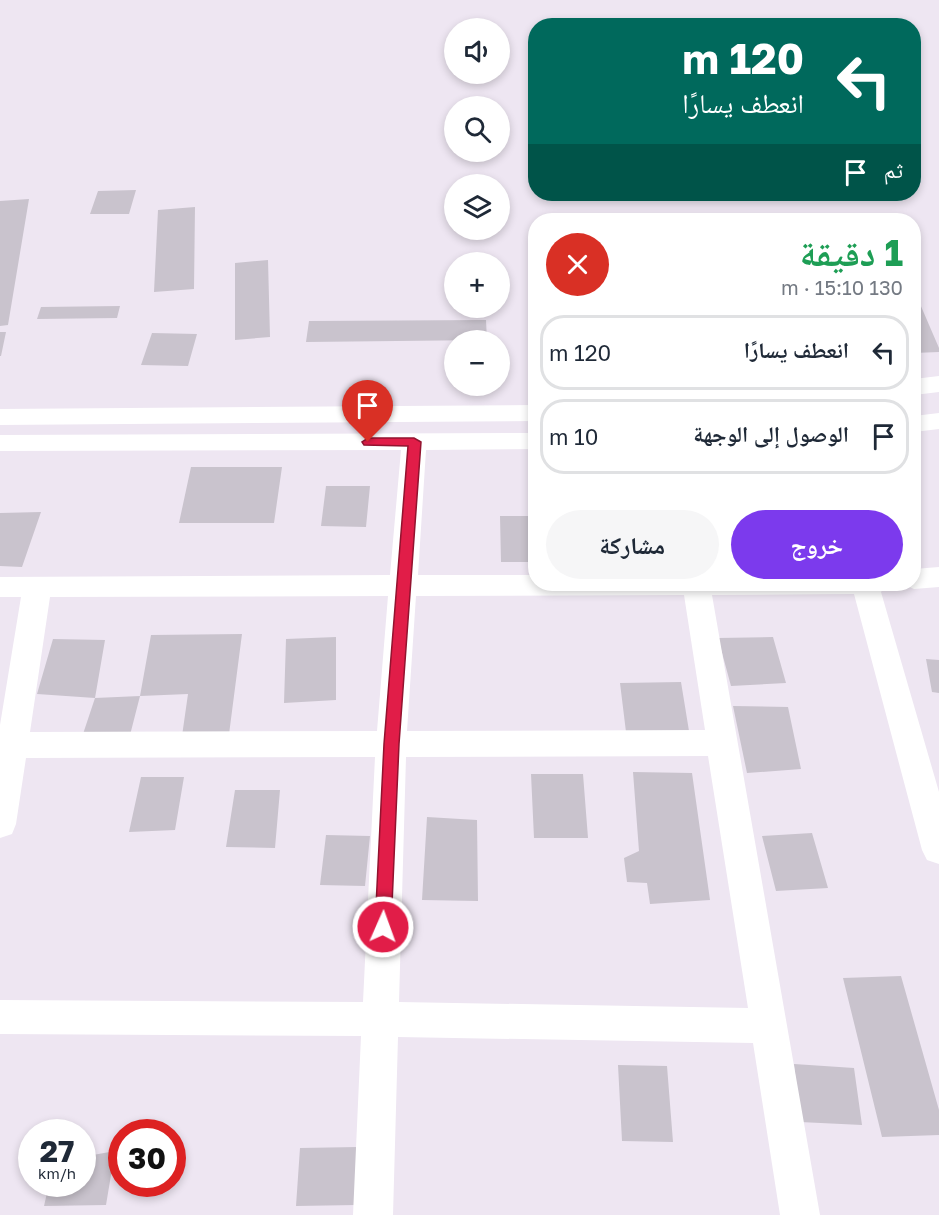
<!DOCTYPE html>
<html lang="ar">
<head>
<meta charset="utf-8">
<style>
	body { margin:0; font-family:"Golos Text","Noto Naskh Arabic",sans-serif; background:#f6f6f7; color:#1f2937; direction:rtl; height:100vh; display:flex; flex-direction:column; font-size:22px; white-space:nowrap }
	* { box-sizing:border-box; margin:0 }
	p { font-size:20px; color:#747a83 }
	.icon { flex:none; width:33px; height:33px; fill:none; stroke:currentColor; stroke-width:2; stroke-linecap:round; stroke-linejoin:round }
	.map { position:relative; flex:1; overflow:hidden; direction:ltr }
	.panel { position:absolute; left:528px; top:213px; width:393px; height:378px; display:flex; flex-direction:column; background:#fff; border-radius:24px; box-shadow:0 3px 9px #0003; direction:rtl }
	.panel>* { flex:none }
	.hud { position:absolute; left:528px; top:18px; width:393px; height:183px; border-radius:24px; box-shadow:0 3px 9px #0003; direction:rtl; background:#00695c; color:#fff; overflow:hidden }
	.controls { position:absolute; left:444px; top:18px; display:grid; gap:12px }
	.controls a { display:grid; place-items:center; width:66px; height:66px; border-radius:50%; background:#fff; box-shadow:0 3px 9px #0003; font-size:30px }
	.speed { position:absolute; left:18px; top:1119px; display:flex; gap:12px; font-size:30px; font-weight:700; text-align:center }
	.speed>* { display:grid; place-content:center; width:78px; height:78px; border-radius:50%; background:#fff; box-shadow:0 3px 9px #0003; line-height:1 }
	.speed small { font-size:15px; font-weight:400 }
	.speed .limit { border:9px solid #d22; background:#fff; color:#111 }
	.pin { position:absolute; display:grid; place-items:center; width:51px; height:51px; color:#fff; margin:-62px -26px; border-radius:50% 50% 50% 0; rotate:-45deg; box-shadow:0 0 6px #0007 }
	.pin .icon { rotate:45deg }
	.me { position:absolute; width:66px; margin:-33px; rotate:2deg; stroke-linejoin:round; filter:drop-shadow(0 0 4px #0008) }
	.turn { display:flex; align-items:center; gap:21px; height:126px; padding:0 18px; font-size:27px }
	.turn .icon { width:78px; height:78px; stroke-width:2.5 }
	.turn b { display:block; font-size:42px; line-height:51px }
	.then { display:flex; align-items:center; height:57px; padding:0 18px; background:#0003; gap:12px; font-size:22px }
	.round { display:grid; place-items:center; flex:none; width:63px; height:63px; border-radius:32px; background:#f6f6f7 }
	.head { display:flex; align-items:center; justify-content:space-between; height:102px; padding:0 18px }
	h1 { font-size:36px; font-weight:700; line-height:45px; color:#1e9e55 }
	.button { display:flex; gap:12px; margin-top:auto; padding:12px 18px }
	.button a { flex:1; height:69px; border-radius:36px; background:#7c3aed; color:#fff; font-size:24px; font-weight:700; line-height:69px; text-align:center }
	.button a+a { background:#f6f6f7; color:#1f2937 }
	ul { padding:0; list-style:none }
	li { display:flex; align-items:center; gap:18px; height:75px; margin:0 12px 9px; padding:0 6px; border:3px solid #e0e1e3; border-radius:24px }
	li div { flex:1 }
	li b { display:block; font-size:22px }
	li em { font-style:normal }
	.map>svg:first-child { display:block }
	.building { fill:#c9c3cd }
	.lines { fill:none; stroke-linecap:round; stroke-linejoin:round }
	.minor { fill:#fff; fill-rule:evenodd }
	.route { fill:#e11d48; stroke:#92132f; stroke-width:1.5 }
</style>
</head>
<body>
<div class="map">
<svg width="939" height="1215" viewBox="0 0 939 1215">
	<rect width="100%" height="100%" fill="#eee6f2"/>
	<path class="building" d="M136 190 129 214H90L98 191Z
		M29 199 8 325 0 326V201Z
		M195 207 194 289 154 292 158 210Z
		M268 260 270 337 235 340V263Z
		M914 290 939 348V352L914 353Z
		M120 306 117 318 37 319 41 307Z
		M486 320 487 340 306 342 309 321Z
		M0 332H6L1 356H0Z
		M152 333 197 334 188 366 141 365Z
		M191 467H282L274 523H179Z
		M326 486H370L366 527 321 526Z
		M41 512 22 567 0 566V513Z
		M500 516H536V562H501Z
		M242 634 228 742 181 743 188 694 140 696 129 739 81 740 95 698 37 694 53 639 105 640 95 698 140 696 151 635Z
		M336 637V700L284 703 286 639Z
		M773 637 786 683 731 686 718 638Z
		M926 659 939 660V693L932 692Z
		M681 682 689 731 626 732 620 683Z
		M733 706 788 707 801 769 747 773Z
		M633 772 692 773 710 900 650 904 647 883 627 882 624 858 639 851Z
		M531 774H583L588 838H534Z
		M141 777H184L175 830 129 832Z
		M235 790H280L275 848 226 847Z
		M427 817 477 820 478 901 422 900Z
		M812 833 828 888 776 891 762 836Z
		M326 835 370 836 365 886 320 885Z
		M901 976 939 1110V1135L882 1137 843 978Z
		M794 1064 854 1068 862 1125 800 1122Z
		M618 1065 667 1066 673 1142 622 1141Z
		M358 1147 356 1205 296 1206 300 1148Z
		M115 1151 106 1205 44 1206 49 1184H82V1157Z"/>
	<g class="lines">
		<path class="minor" d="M939 376V392L914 395V379Z
			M536 405V421L0 425V409Z
			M939 413V429L914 432V416Z
			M536 433V449L426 450 418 575H536V584H887L881 592 939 792V864L927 860 922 850 854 594 712 595 820 1215H780L753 1043 398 1037 393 1215H353L361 1036 0 1034V1000L363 1002 375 757 26 758 16 824 12 834 0 838V725L21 597H0V577L390 575 401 450 0 451V435ZM684 595 705 730 407 731 416 596ZM388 596 377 731 30 732 50 597ZM708 756 748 1008 399 1002 406 757Z
			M939 567V587L914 589 903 584H914V569Z"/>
	</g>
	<path class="route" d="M368 438H414L421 442 399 744 391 927 389 933 383 935 377 933 375 927 384 744 408 446 364 445 362 442Z"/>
</svg>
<div class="controls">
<a><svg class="icon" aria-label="sound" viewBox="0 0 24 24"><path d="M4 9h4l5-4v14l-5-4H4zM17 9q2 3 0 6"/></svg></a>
<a><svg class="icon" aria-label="search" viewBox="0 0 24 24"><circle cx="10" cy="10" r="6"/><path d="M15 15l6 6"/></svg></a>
<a><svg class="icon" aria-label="layers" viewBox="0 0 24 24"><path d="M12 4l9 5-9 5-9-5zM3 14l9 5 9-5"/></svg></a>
<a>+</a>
<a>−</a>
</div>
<div class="speed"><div>27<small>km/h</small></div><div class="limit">30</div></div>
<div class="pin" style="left:368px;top:442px;background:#d93025"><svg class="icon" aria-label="arrive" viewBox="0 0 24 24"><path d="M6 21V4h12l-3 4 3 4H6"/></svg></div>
<svg class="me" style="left:383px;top:927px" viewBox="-20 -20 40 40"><circle r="17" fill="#e11d48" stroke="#fff" stroke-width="3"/><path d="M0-11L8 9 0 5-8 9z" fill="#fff"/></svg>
<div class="hud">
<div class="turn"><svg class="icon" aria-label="left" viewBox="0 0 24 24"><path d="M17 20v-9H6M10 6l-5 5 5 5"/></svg><div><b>120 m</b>انعطف يسارًا</div></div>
<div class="then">ثم<svg class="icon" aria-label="arrive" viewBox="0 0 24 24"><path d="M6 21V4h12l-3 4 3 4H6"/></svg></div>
</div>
<section class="panel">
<div class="head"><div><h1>1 دقيقة</h1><p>130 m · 15:10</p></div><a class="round" style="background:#d93025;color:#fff"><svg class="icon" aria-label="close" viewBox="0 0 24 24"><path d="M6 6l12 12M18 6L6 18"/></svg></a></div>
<ul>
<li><svg class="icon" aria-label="left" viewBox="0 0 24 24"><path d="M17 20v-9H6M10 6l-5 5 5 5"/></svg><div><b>انعطف يسارًا</b></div><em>120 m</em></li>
<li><svg class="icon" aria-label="arrive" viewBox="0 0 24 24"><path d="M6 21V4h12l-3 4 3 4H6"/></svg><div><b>الوصول إلى الوجهة</b></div><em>10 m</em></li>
</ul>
<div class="button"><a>خروج</a><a>مشاركة</a></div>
</section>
</div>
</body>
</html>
